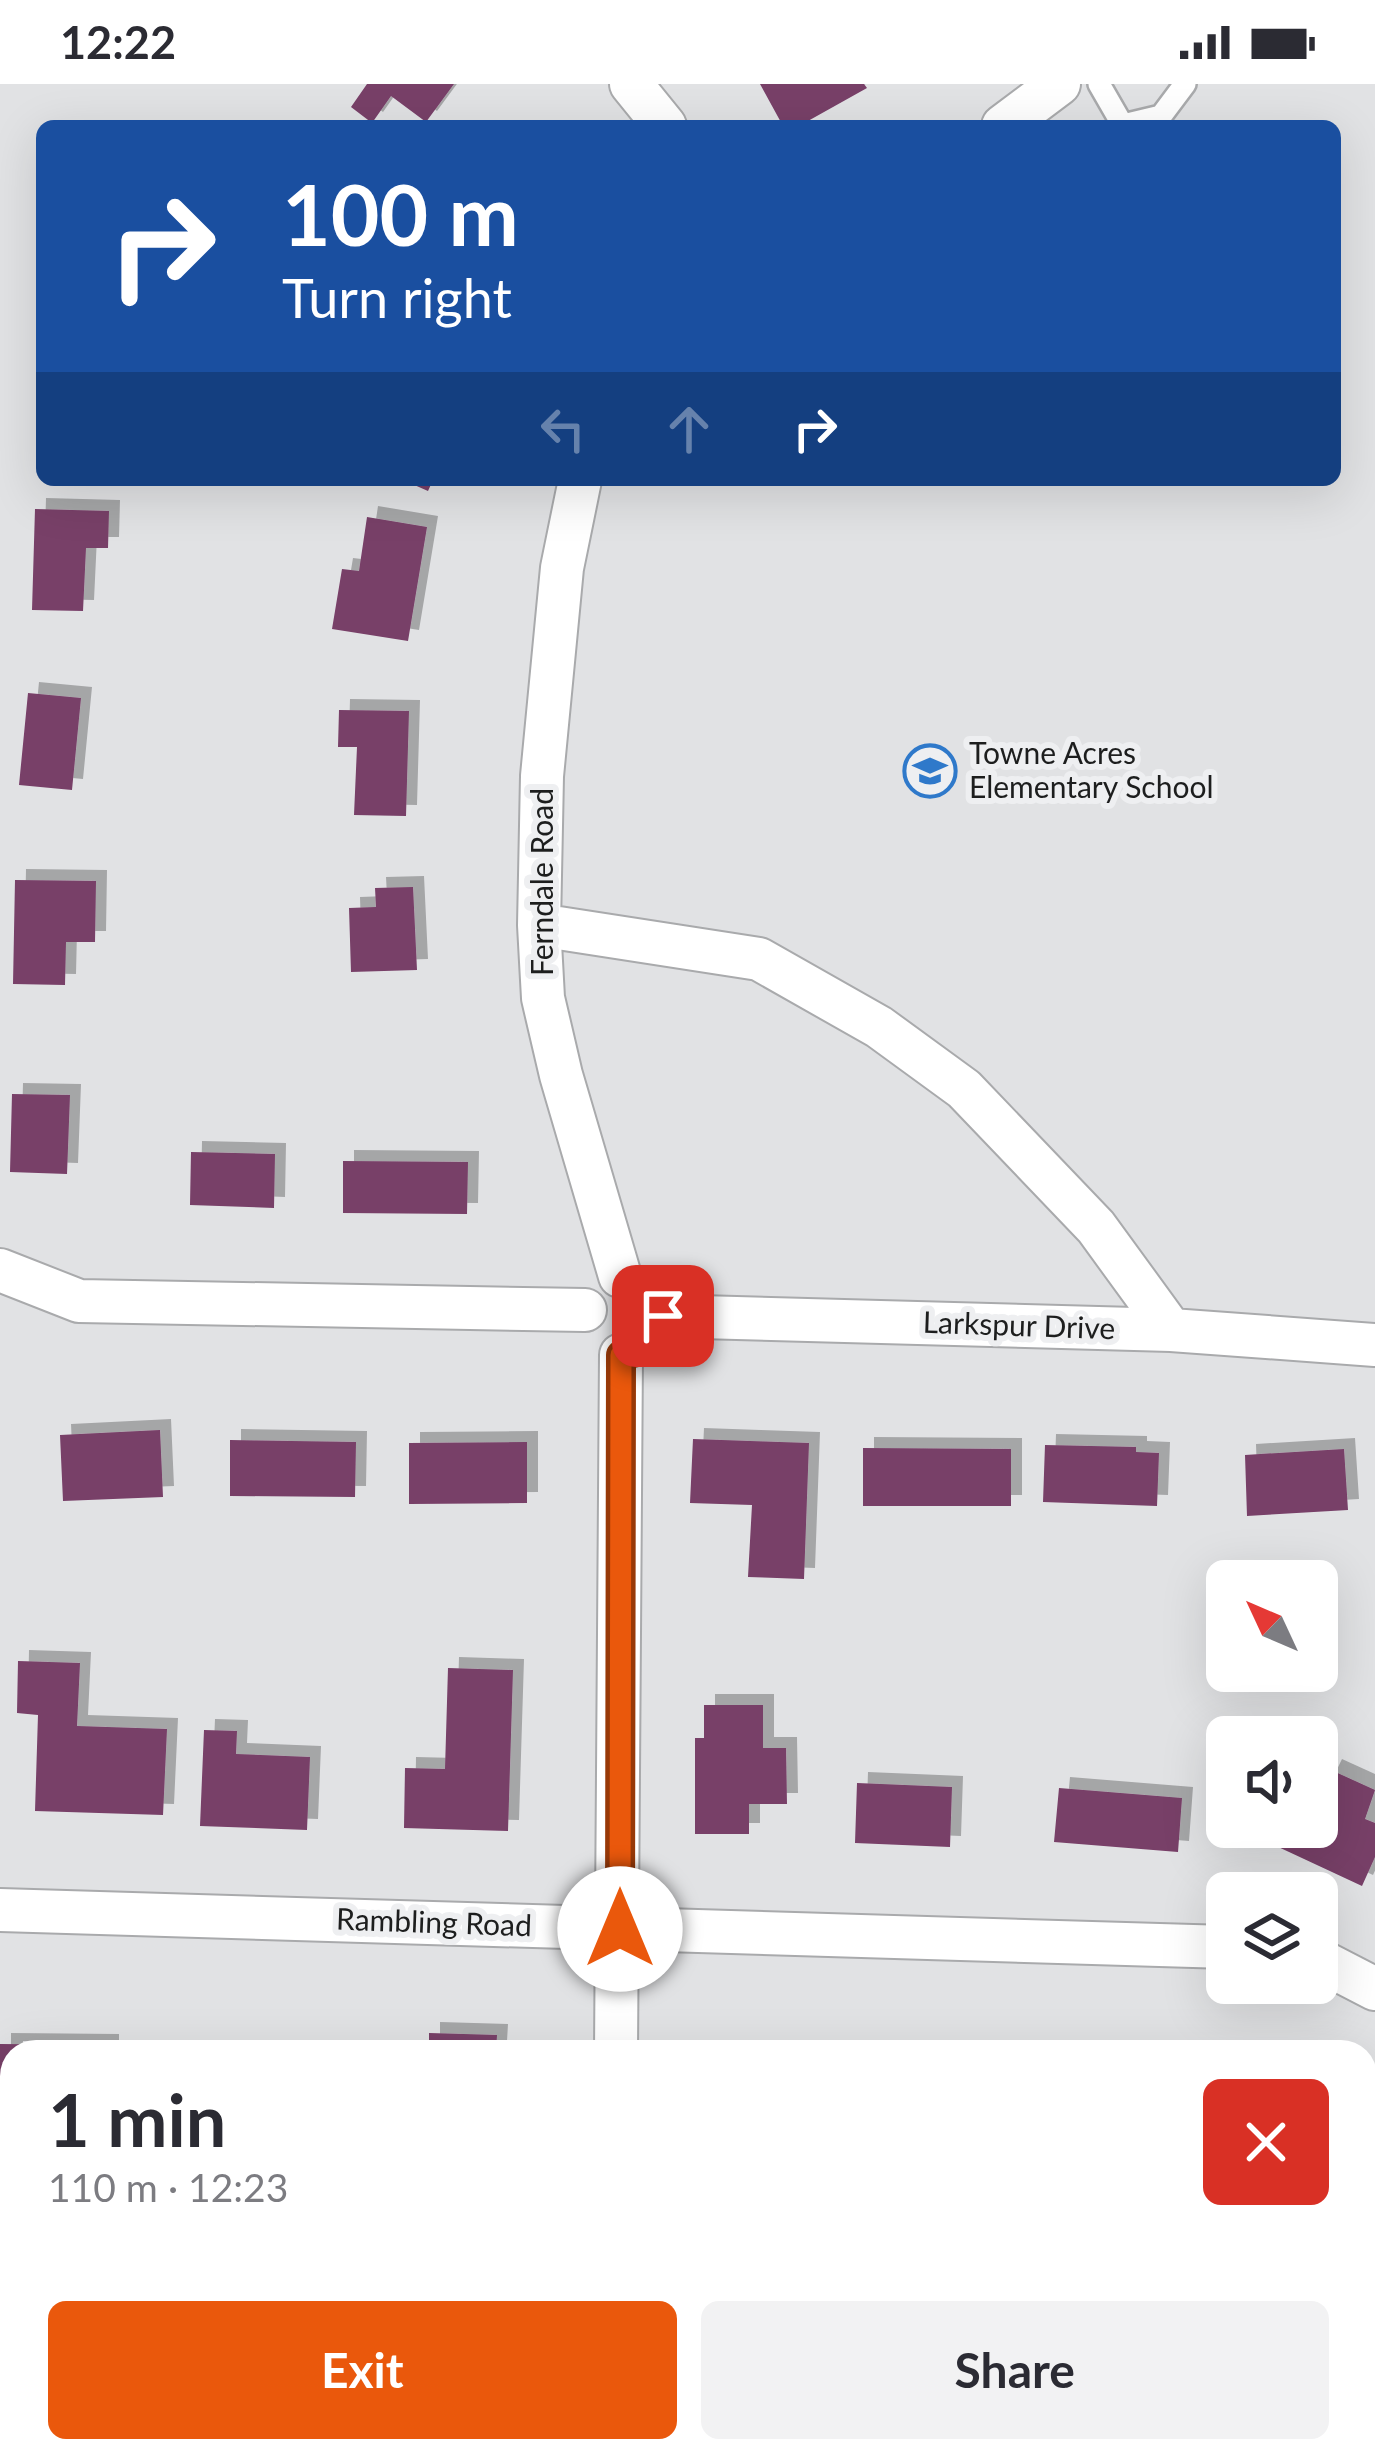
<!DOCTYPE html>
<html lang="en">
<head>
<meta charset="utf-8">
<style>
	body { margin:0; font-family:Lato,sans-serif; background:#f2f2f3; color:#2b2b33; height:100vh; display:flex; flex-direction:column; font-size:45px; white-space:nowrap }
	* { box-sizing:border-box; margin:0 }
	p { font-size:39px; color:#7c7c81 }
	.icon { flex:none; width:66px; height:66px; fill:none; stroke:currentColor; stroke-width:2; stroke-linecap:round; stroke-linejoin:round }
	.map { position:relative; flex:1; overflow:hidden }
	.side { position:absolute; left:0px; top:1956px; width:1377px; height:423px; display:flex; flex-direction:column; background:#fff; border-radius:36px 36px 0 0; box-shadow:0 12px 48px #0002 }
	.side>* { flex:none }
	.banner { position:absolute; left:36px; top:36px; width:1305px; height:366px; border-radius:18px; box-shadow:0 12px 48px #0002; background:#1a4fa0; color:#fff; overflow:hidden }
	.needle { width:78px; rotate:314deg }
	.fabs { position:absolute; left:1206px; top:1476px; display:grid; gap:24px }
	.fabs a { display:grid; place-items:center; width:132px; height:132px; border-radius:18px; background:#fff; box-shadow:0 12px 48px #0002; font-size:60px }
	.pin { position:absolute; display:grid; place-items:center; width:102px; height:102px; color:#fff; margin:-51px; border-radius:24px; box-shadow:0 6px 18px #0006 }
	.me { position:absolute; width:132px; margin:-66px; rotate:0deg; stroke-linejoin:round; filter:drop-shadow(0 0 9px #0008) }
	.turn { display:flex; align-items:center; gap:42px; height:252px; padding:0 48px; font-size:54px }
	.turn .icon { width:156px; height:156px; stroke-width:2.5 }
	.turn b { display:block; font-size:84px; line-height:102px }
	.lanes { display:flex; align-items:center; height:114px; padding:0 48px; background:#0003; justify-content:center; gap:60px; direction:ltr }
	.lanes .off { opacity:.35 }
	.round { display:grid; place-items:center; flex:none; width:126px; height:126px; border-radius:18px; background:#f2f2f3 }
	.overview { display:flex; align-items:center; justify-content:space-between; height:204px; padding:0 48px }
	h1 { font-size:72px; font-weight:700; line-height:90px }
	.cta { display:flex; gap:24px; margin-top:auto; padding:24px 48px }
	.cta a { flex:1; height:138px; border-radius:18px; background:#ea580c; color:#fff; font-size:48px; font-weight:700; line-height:138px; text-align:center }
	.cta a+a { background:#f2f2f3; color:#2b2b33 }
	.status { display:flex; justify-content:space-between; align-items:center; height:84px; padding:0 60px; background:#fff; direction:ltr }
	.status svg { height:33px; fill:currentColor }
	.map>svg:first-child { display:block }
	.building { fill:#783f68; filter:url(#shadow) }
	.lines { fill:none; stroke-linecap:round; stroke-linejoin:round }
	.lane-casing { stroke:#a9aaac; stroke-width:26 }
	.street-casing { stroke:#a9aaac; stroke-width:46 }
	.lane { stroke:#fff; stroke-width:21 }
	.street { stroke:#fff; stroke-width:42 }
	.route-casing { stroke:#983908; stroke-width:30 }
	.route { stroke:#ea580c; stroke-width:21 }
	.labels { text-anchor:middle; stroke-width:12; stroke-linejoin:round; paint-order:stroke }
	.poi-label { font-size:30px; fill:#1d1e1e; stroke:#eeeff1; text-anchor:start }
	.street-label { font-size:30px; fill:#1d1e1e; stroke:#eeeff1 }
</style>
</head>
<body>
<div class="status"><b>12:22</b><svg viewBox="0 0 49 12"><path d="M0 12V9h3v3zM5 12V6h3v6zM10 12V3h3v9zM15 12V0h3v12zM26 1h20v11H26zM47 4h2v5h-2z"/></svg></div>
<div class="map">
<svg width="1375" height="2377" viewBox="0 0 1375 2377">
	<defs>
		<filter id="shadow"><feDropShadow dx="11" dy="-11" stdDeviation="0" flood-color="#0004"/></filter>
	</defs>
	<rect width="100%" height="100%" fill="#e1e2e4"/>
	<path class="building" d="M367 0H454L426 38 391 12 372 39 351 23Z
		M760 0H864L867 4 799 42H783Z
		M403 396H433L428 407Z
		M35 425 109 427 108 464H86L83 527 32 526Z
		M367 433 427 443 408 557 332 545 342 485 359 487Z
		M28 609 81 614 72 706 19 701Z
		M339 626 409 627 406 732 354 731 357 663H338Z
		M15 796 96 797 95 858H66L65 901 13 900Z
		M413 803 417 886 351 888 349 824 376 823 375 804Z
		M12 1010 70 1011 67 1090 10 1088Z
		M191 1068 275 1070 274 1124 190 1121Z
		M343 1077 468 1078 467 1130 343 1129Z
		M160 1346 163 1413 63 1417 60 1351Z
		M693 1355 809 1359 804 1495 748 1493 752 1421 690 1419Z
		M230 1356 356 1358 355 1413 230 1412Z
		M527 1358V1419L409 1420V1359Z
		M1045 1361 1136 1363V1368L1159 1369 1157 1422 1043 1418Z
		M863 1364 1011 1365V1422H863Z
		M1344 1365 1348 1426 1247 1432 1245 1371Z
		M18 1577 80 1579 77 1642 167 1645 163 1731 35 1727 38 1631 17 1629Z
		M448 1584 513 1586 508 1747 404 1744 405 1684 445 1685Z
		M704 1621H763V1664H786L787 1720H749V1750H695V1654H704Z
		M204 1646 237 1647 236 1670 310 1673 307 1746 200 1742Z
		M1331 1686 1375 1706 1365 1735 1375 1739V1773L1362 1802 1259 1754 1265 1743H1317V1715Z
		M857 1699 952 1703 950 1763 855 1759Z
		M1059 1704 1182 1714 1178 1768 1054 1758Z
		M429 1949 497 1951 496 1968H429Z
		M0 1960 108 1961V1968H12V2019H0Z
		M1365 2096 1375 2101V2151L1370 2160 1365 2158Z
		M0 2169H12V2277H0Z
		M0 2363H12V2367H53V2377H0Z
		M422 2367H480V2377H422Z"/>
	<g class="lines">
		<g class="lane-casing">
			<path id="lane" d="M1099 0 1122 40
				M1119 42 1161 32 1185 0"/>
		</g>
		<g class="street-casing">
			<path id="street" d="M631 0 665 42
				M1003 42 1059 0
				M580 396 562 484 542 692 539 841 543 914 561 991 620 1192
				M539 841 759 875 879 943 964 1005 1096 1143 1171 1246
				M0 1186 79 1217 585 1226
				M663 1232 1171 1246 1375 1261
				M0 1826 1227 1863
				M1317 1875 1375 1905
				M616 1968 621 1271
				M603 2377 604 2367"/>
		</g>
		<use href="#lane" class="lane"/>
		<use href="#street" class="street"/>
	</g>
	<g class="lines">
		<g class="route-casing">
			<path id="route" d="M620 1845 621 1271C646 1269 660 1256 663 1232"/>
		</g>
		<use href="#route" class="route"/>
	</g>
	<defs>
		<g id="school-ring" transform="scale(2.7)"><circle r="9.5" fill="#eeeff1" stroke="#2f79ca" stroke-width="1.5"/><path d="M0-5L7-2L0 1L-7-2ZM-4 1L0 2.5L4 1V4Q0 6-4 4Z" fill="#2f79ca"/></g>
	</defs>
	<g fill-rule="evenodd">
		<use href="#school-ring" x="930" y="687"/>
	</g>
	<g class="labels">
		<g class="poi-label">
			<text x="969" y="680">Towne Acres<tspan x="969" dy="34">Elementary School</tspan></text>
		</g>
		<g class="street-label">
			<text transform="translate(543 798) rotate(-90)" y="10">Ferndale Road</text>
			<text transform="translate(1019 1242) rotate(2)" y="10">Larkspur Drive</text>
			<text transform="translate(434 1839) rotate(2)" y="10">Rambling Road</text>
		</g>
	</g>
</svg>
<div class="fabs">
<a><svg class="needle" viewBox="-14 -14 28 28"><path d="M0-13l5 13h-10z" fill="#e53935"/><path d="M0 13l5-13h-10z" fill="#7c7c81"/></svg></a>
<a><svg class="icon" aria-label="sound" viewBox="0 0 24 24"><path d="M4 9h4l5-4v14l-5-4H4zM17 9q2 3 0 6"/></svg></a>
<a><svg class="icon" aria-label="layers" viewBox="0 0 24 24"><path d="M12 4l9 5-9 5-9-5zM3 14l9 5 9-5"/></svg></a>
</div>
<div class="pin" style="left:663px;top:1232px;background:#d93025"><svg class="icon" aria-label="arrive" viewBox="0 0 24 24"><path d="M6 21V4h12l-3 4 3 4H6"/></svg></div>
<svg class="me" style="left:620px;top:1845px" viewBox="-20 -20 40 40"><circle r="19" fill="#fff"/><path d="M0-13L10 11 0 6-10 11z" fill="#ea580c"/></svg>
<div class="banner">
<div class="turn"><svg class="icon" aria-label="right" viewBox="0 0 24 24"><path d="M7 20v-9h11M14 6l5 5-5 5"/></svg><div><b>100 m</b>Turn right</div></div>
<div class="lanes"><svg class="icon off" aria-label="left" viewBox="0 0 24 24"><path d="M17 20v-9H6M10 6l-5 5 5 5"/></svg><svg class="icon off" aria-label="ahead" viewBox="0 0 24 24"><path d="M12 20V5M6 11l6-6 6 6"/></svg><svg class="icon" aria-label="right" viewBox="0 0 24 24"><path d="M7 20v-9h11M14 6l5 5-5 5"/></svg></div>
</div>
<section class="side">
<div class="overview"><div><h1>1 min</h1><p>110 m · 12:23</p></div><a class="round" style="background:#d93025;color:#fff"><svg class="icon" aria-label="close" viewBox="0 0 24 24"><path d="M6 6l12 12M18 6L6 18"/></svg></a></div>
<div class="cta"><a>Exit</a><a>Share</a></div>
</section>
</div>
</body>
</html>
